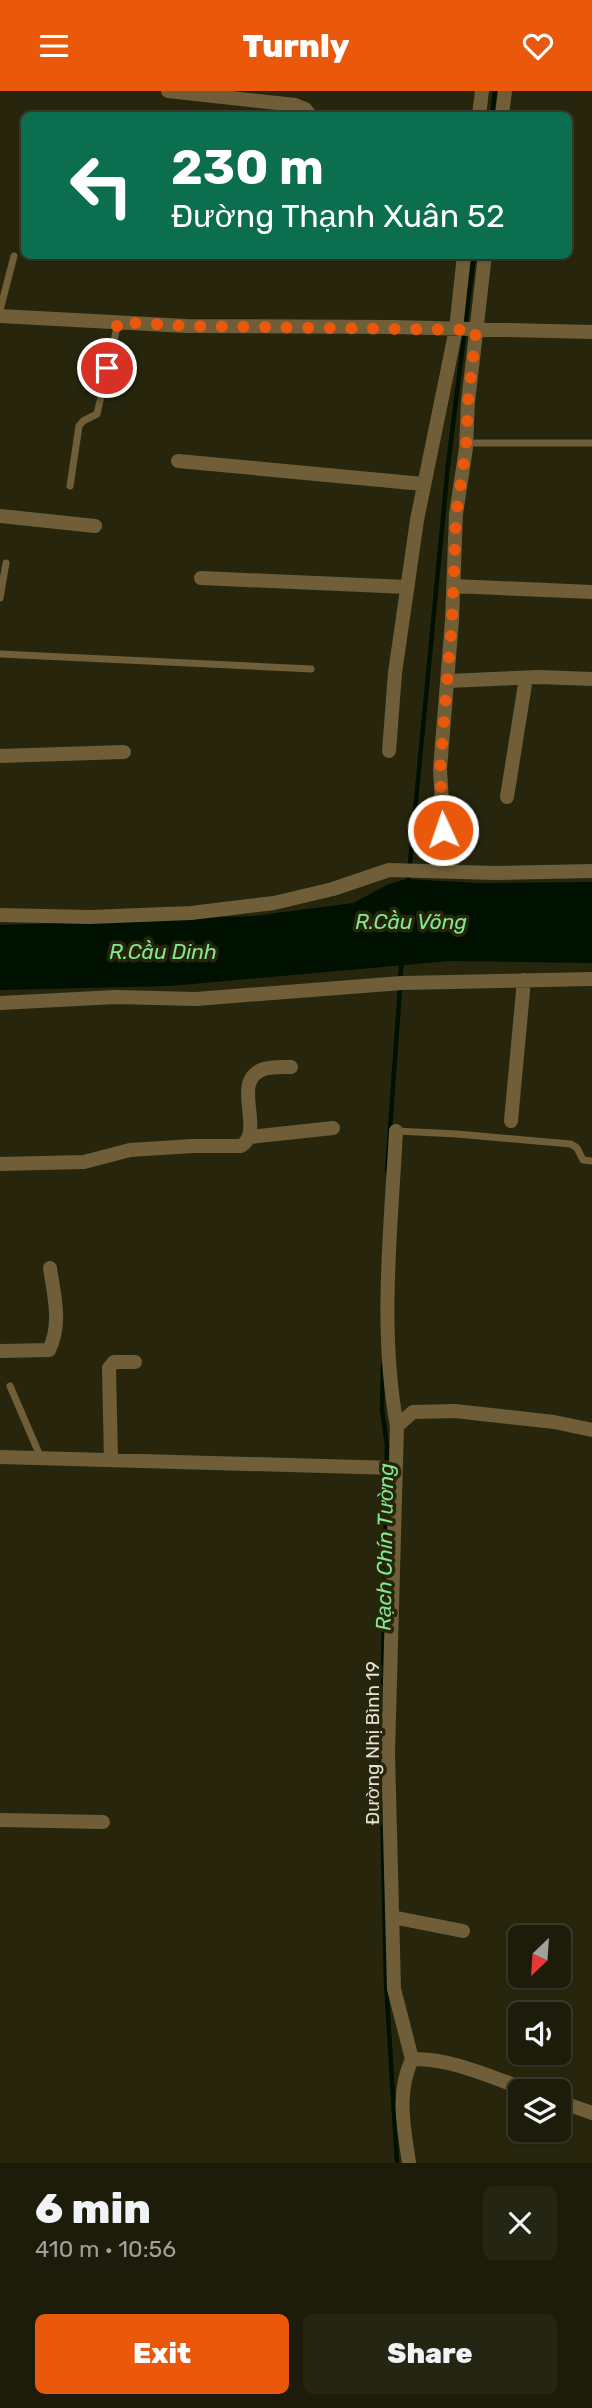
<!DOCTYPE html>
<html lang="en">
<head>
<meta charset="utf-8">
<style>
	body { margin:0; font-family:Rubik,sans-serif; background:#252513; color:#f1f3f6; height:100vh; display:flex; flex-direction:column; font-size:26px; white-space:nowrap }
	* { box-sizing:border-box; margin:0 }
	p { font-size:23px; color:#a0a19c }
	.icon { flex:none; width:38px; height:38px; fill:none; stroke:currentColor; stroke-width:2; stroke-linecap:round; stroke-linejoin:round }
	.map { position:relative; height:2072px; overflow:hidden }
	.drawer { display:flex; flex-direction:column; background:#1d1c0a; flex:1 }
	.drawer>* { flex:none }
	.top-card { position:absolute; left:21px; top:21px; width:551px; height:147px; border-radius:10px; box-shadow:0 2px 5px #0004,0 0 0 2px #3b3a2b; background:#0b6e4f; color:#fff; overflow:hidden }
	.needle { width:46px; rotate:205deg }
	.fabs { position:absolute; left:508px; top:1834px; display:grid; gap:14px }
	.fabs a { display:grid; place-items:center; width:63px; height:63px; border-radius:10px; background:#1d1c0a; box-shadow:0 2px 5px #0004,0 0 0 2px #3b3a2b; font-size:35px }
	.pin { position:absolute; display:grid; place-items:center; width:60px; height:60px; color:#fff; margin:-30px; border:4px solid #fff; border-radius:50%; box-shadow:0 2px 7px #0007 }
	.me { position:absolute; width:77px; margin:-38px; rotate:357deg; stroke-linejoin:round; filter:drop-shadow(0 0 5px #0008) }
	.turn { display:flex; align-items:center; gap:24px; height:147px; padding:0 35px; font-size:32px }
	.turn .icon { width:91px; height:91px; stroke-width:2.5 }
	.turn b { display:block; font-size:49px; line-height:60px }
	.round { display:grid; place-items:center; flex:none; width:74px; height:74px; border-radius:10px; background:#252513 }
	.head { display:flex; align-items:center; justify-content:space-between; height:119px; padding:0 35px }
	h1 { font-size:42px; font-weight:800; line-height:52px }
	.primary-button { display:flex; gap:14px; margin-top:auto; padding:14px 35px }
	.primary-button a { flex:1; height:80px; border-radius:10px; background:#ea580c; color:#fff; font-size:28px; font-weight:800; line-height:80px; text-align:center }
	.primary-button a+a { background:#252513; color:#f1f3f6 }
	header { display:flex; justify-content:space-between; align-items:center; height:91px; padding:0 35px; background:#ea580c; color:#fff; font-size:32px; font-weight:800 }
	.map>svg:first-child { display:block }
	.water { fill:#001001 }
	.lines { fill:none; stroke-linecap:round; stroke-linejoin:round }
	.stream { stroke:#001001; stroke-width:4.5 }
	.lane { stroke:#6f5e38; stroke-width:7 }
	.street { stroke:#6f5e38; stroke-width:14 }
	.route { stroke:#ea580c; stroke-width:12; stroke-dasharray:0 21.6 }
	.labels { text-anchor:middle; stroke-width:7; stroke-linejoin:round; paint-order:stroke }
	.street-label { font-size:19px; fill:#e3e2d4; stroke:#27260d }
	.water-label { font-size:21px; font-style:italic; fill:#82ea8e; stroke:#27260d }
</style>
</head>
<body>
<header><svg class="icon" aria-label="menu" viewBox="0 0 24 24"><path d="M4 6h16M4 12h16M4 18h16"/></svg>Turnly<svg class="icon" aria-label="heart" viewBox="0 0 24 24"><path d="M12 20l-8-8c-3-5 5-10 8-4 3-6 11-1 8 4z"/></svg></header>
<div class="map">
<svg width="592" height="2072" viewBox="0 0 592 2072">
	<rect width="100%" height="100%" fill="#27260d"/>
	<path class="water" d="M406 788 477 792 592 791V872L449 870 171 895 0 899V834L254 825 353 812 389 793Z"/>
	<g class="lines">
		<path class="stream" d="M492 24 495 0
			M408 794 448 374 474 164
			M400 888 402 869
			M387 1080 400 897
			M382 1636 387 1354 382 1319 383 1274
			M381 1666 386 1890 397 2072"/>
		<path class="lane" d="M0 219 14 165
			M466 352H592
			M70 395 79 335 83 330 97 323 118 232
			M0 507 6 472
			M0 563 311 578
			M396 1040 457 1043 571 1053 577 1057 583 1069 592 1070
			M10 1295 41 1367"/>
		<path class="street" d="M168 0 295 14 305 18 310 24
			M479 24 482 0
			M502 24 505 0
			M0 225 186 235 393 236 592 241
			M178 370 423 393
			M0 425 95 435
			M201 487 407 496
			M453 495 592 501
			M448 590 538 586 592 588
			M389 660 395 582 417 429 456 238 464 164
			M0 665 124 661
			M507 706 526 587
			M446 780 440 678 452 529 456 423 466 357 468 311 485 164
			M0 824 90 826 191 822 274 812 333 798 389 779 495 782 592 780
			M0 912 116 906 196 908 402 892 592 888
			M511 1030 524 889
			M396 1040C391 1137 379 1239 397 1335L388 1662 394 1898 412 1968
			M250 1046 333 1037
			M0 1073 84 1071 130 1059 192 1055H241C266 1040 229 989 264 978 272 975 283 976 291 976
			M0 1260 49 1259C62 1233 54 1204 50 1177
			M397 1335 413 1321 455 1320 554 1331 592 1339
			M0 1366 395 1377
			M111 1369 109 1277 114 1271H135
			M0 1729 103 1731
			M392 1826 463 1840
			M558 2010 592 2022
			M409 2072C404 2036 396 2003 412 1968 452 1967 493 1987 530 2000"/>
	</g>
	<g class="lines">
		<path class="route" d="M107 277 118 231 186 235 476 239 468 311 466 357 456 424 452 529 440 678 443 739"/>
	</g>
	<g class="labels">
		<g class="street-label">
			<text transform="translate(372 1652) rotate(-90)" y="7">Đường Nhị Bình 19</text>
		</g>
		<g class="water-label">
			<text x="411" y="838">R.Cầu Võng</text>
			<text x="163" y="868">R.Cầu Dinh</text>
			<text transform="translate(385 1456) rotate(-89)" y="7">Rạch Chín Tường</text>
		</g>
	</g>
</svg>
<div class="fabs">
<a><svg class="needle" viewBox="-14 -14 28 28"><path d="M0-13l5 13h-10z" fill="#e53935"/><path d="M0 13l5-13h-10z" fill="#a0a19c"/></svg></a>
<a><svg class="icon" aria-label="sound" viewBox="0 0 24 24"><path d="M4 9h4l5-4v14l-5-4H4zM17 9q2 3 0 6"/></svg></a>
<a><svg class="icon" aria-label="layers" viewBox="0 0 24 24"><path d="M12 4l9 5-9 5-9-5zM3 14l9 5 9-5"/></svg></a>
</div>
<div class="pin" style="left:107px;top:277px;background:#d93025"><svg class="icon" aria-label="arrive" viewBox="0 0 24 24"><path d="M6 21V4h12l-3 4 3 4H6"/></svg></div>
<svg class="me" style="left:443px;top:739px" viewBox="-20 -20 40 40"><circle r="17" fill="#ea580c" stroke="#fff" stroke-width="3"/><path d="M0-11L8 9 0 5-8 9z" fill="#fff"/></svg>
<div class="top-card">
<div class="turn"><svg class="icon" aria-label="left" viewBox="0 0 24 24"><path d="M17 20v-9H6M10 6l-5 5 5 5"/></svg><div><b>230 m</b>Đường Thạnh Xuân 52</div></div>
</div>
</div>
<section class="drawer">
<div class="head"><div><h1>6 min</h1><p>410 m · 10:56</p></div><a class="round"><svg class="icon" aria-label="close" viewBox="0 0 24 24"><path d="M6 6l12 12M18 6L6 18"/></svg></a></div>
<div class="primary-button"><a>Exit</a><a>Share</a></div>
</section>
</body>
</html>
